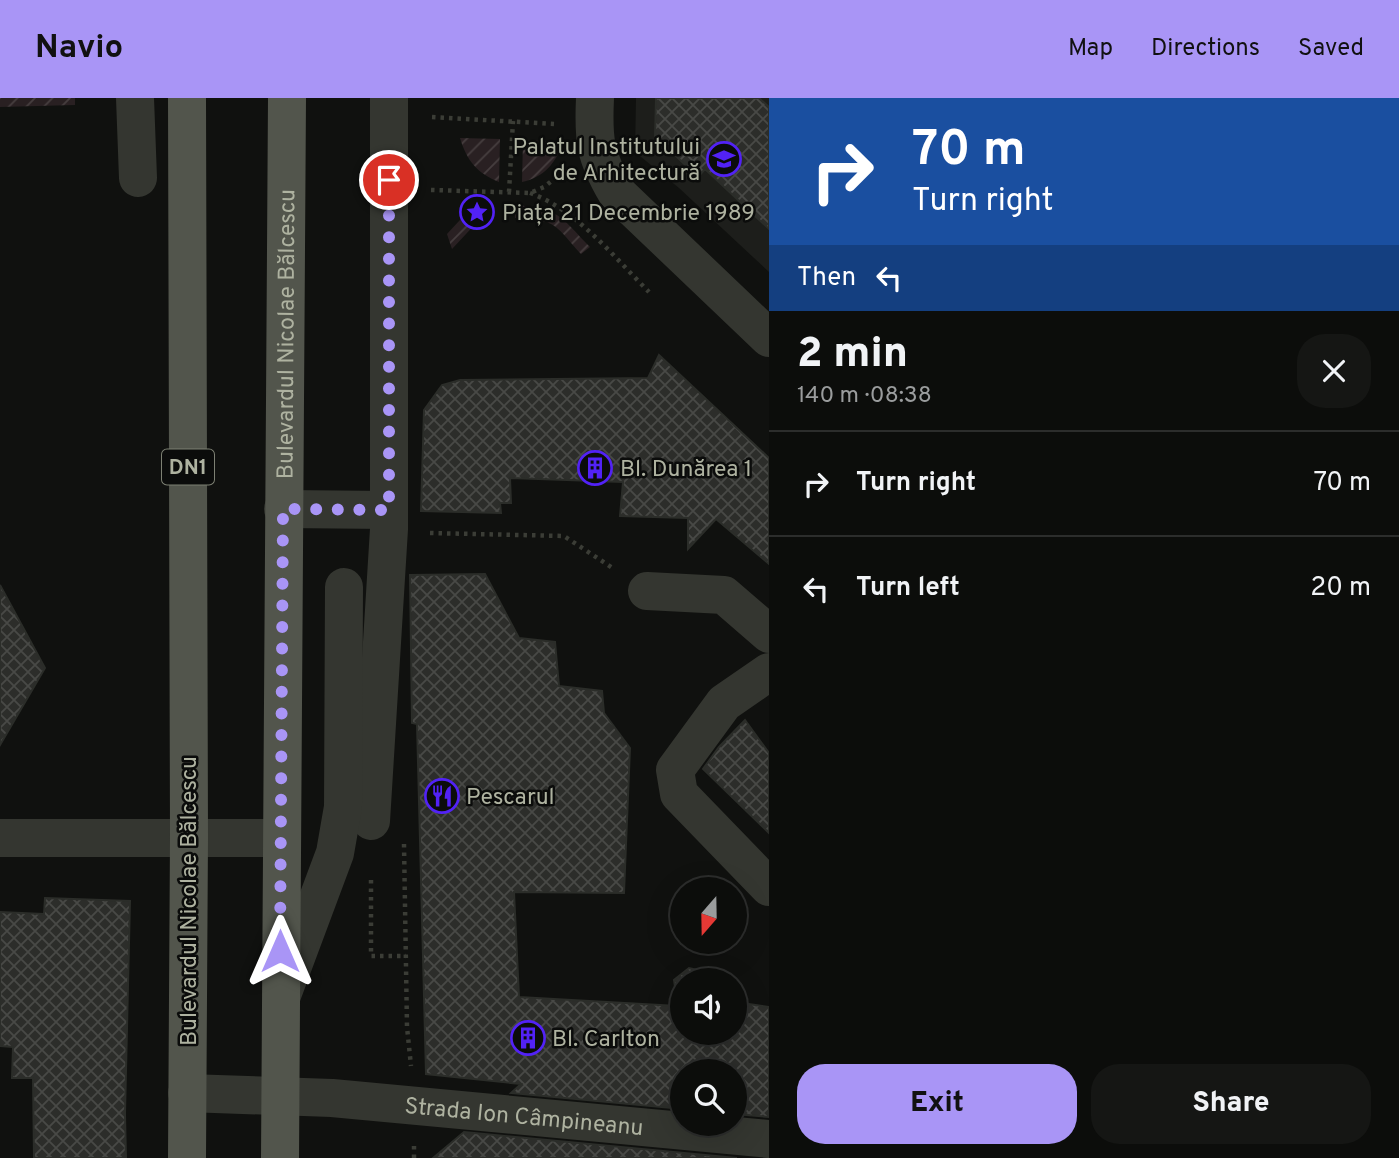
<!DOCTYPE html>
<html lang="en">
<head>
<meta charset="utf-8">
<style>
	body { margin:0; font-family:Overpass,sans-serif; background:#151614; color:#f1f3f6; height:100vh; display:flex; flex-direction:column; font-size:26px; white-space:nowrap }
	* { box-sizing:border-box; margin:0 }
	p { font-size:23px; color:#9a9c9d }
	.icon { flex:none; width:38px; height:38px; fill:none; stroke:currentColor; stroke-width:2; stroke-linecap:round; stroke-linejoin:round }
	.map { position:relative; flex:1; overflow:hidden }
	.sheet { display:flex; flex-direction:column; background:#0c0d0b; width:630px }
	.sheet>* { flex:none }
	.guide { background:#1a4fa0; color:#fff; overflow:hidden }
	.needle { width:46px; rotate:200deg }
	.buttons { position:absolute; left:670px; top:779px; display:grid; gap:14px }
	.buttons a { display:grid; place-items:center; width:77px; height:77px; border-radius:50%; background:#0c0d0b; box-shadow:0 7px 28px #0002,0 0 0 2px #2c2d2c; font-size:35px }
	.pin { position:absolute; display:grid; place-items:center; width:60px; height:60px; color:#fff; margin:-30px; border:4px solid #fff; border-radius:50%; box-shadow:0 2px 7px #0007 }
	.me { position:absolute; width:77px; margin:-38px; rotate:0deg; stroke-linejoin:round; filter:drop-shadow(0 0 5px #0008) }
	.turn { display:flex; align-items:center; gap:24px; height:147px; padding:0 28px; font-size:32px }
	.turn .icon { width:91px; height:91px; stroke-width:2.5 }
	.turn b { display:block; font-size:49px; line-height:60px }
	.then { display:flex; align-items:center; height:66px; padding:0 28px; background:#0003; gap:14px; font-size:26px }
	.round { display:grid; place-items:center; flex:none; width:74px; height:74px; border-radius:28px; background:#151614 }
	.summary { display:flex; align-items:center; justify-content:space-between; height:119px; padding:0 28px }
	h1 { font-size:42px; font-weight:800; line-height:52px }
	.cta { display:flex; gap:14px; margin-top:auto; padding:14px 28px }
	.cta a { flex:1; height:80px; border-radius:28px; background:#a995f6; color:#111; font-size:28px; font-weight:800; line-height:80px; text-align:center }
	.cta a+a { background:#151614; color:#f1f3f6 }
	ul { padding:0; list-style:none }
	li { display:flex; align-items:center; gap:21px; height:105px; padding:0 28px; border-top:2px solid #2c2d2c }
	li div { flex:1 }
	li b { display:block; font-size:26px }
	li em { font-style:normal }
	header { display:flex; align-items:center; gap:42px; box-sizing:border-box; height:98px; padding:0 35px; background:#a995f6; color:#111 }
	header strong { font-size:33px }
	nav { display:flex; gap:38px; margin-inline-start:auto; font-size:24px }
	main { display:flex; flex:1; min-height:0 }
	.map>svg:first-child { display:block }
	.built { fill:#1d1e1b }
	.garden { fill:url(#garden-furrows) }
	.building { fill:url(#building-cross-hatch); stroke:#2b2d29; stroke-width:2 }
	.lines { fill:none; stroke-linecap:round; stroke-linejoin:round }
	.path { stroke:#3b3d36; stroke-width:4.5; stroke-dasharray:3.5 5; stroke-linecap:butt }
	.minor { stroke:#343630; stroke-width:38 }
	.major { stroke:#52554c; stroke-width:38 }
	.route { stroke:#a995f6; stroke-width:12; stroke-dasharray:0 21.6 }
	.labels { text-anchor:middle; stroke-width:5; stroke-linejoin:round; paint-order:stroke }
	.shield { fill:#0b0c0b; stroke:#7d8073; stroke-width:2 }
	.shield-label { font-size:21px; font-weight:bold; fill:#aeb2a0 }
	.poi-label { font-size:23px; fill:#aeb2a0; stroke:#0b0c0b; text-anchor:start }
	.street-label { font-size:23px; fill:#aeb2a0; stroke:#0b0c0b }
</style>
</head>
<body>
<header>
<strong>Navio</strong>
<nav><a>Map</a><a>Directions</a><a>Saved</a></nav>
</header>
<main>
<div class="map">
<svg width="769" height="1060" viewBox="0 0 769 1060">
	<defs>
		<pattern id="garden-furrows" width="10" height="10" patternUnits="userSpaceOnUse" patternTransform="scale(1.75)"><rect width="10" height="10" fill="#292022"/><path d="M-1 1l2-2M0 10L10 0M9 11l2-2" fill="none" stroke="#463e3f"/></pattern>
		<pattern id="building-cross-hatch" width="8" height="8" patternUnits="userSpaceOnUse" patternTransform="scale(1.75)"><rect width="8" height="8" fill="#2c2d2a"/><path d="M0 0l8 8M0 8l8-8" fill="none" stroke="#484946"/></pattern>
	</defs>
	<rect width="100%" height="100%" fill="#10110f"/>
	<path class="built" d="M636 0H769V174L679 90 635 54Z"/>
	<path class="garden" d="M0 0H75V7L0 9Z
		M460 40 500 41 499 84C477 75 467 63 460 40Z
		M523 42 564 44C555 65 545 79 522 84Z
		M490 105 491 119 480 121 452 151 447 136 472 109Z
		M515 107C560 111 559 117 590 149L581 156C554 126 557 122 515 120Z"/>
	<path class="building" d="M656 0H759L769 9V131L705 71 698 79 655 38Z
		M659 257 769 360V466L716 421 688 451V420L620 418 623 384 510 380 511 405H500L501 415 421 413 424 312 442 287 460 282 648 280Z
		M485 476 519 540 555 544 559 588 602 593 604 615 630 650 624 795 514 794 519 899 678 908 674 882 689 870 721 877 722 882H682V934H735V904L769 909V1019L735 1016V973H682V1011L511 995 521 986 426 976 417 626 412 625 410 477Z
		M0 487 45 570 0 647Z
		M745 622 769 655V735L703 671 719 649Z
		M45 800 130 803 125 1016 126 1060H34L33 980H12L13 949 0 948V814L44 816Z
		M464 1034 737 1060H433Z"/>
	<g class="lines">
		<path class="path" d="M432 19 554 26
			M431 92 530 95 544 89 563 74
			M509 94 513 23
			M530 95C577 112 614 159 649 194
			M430 435 564 438 614 471
			M404 746 407 929 411 968
			M371 782V858H406
			M414 1060V1047"/>
		<g class="minor">
			<path d="M135 0 138 80"/>
			<path d="M595 0C593 42 595 58 616 94L769 240"/>
			<path d="M283 411 389 412"/>
			<path d="M647 493 724 497 769 536"/>
			<path d="M769 574 724 605 675 672 679 696 769 789"/>
			<path d="M371 723 389 431V0"/>
			<path d="M0 740H280"/>
			<path d="M282 897 335 755 343 709 344 489"/>
			<path id="s1" d="M187 995 332 1000 769 1041"/>
		</g>
		<g class="major">
			<path d="M187 0 189 739 187 1060"/>
			<path id="s2" d="M280 1060 287 0"/>
		</g>
	</g>
	<g class="lines">
		<path class="route" d="M280 853 283 411 389 412V82"/>
	</g>
	<defs>
		<g id="university-ring" transform="scale(1.75)"><circle r="9.5" fill="#0b0c0b" stroke="#5222f6" stroke-width="1.5"/><path d="M0-5L7-2L0 1L-7-2ZM-4 1L0 2.5L4 1V4Q0 6-4 4Z" fill="#5222f6"/></g>
		<g id="sight-ring" transform="scale(1.75)"><circle r="9.5" fill="#0b0c0b" stroke="#5222f6" stroke-width="1.5"/><path d="M0-6L1.8-2.2L6-1.7L2.9 1.2L3.7 5.4L0 3.3L-3.7 5.4L-2.9 1.2L-6-1.7L-1.8-2.2Z" fill="#5222f6"/></g>
		<g id="building-ring" transform="scale(1.75)"><circle r="9.5" fill="#0b0c0b" stroke="#5222f6" stroke-width="1.5"/><path d="M-4-6H4V6H1V3H-1V6H-4ZM-2.5-4.3h1.7v1.8h-1.7ZM.8-4.3h1.7v1.8H.8ZM-2.5-1h1.7V.8h-1.7ZM.8-1h1.7V.8H.8Z" fill="#5222f6"/></g>
		<g id="restaurant-ring" transform="scale(1.75)"><circle r="9.5" fill="#0b0c0b" stroke="#5222f6" stroke-width="1.5"/><path d="M-5-6h1v4h1v-4h1v4h1v-4h1v5L-1.5 .5V6h-2V.5L-5-1ZM5-6V6H3V1.5H1.5Q1.5-4 5-6Z" fill="#5222f6"/></g>
	</defs>
	<g fill-rule="evenodd">
		<use href="#university-ring" x="724" y="61"/>
		<use href="#sight-ring" x="477" y="114"/>
		<use href="#building-ring" x="595" y="370"/>
		<use href="#restaurant-ring" x="442" y="698"/>
		<use href="#building-ring" x="528" y="940"/>
	</g>
	<g class="labels">
		<rect class="shield" x="162" y="351.5" width="52" height="35" rx="5"/>
		<g class="shield-label">
			<text x="188" y="376">DN1</text>
		</g>
		<g class="poi-label">
			<text x="700" y="56" text-anchor="end">Palatul Institutului<tspan x="700" dy="26">de Arhitectură</tspan></text>
			<text x="502" y="122">Piața 21 Decembrie 1989</text>
			<text x="620" y="378">Bl. Dunărea 1</text>
			<text x="466" y="706">Pescarul</text>
			<text x="552" y="948">Bl. Carlton</text>
		</g>
		<g class="street-label">
			<text dy="8" stroke="none"><textPath href="#s2" startOffset="824">Bulevardul Nicolae Bălcescu</textPath></text>
			<text transform="translate(188 803) rotate(-90)" y="8">Bulevardul Nicolae Bălcescu</text>
			<text dy="8" stroke="none"><textPath href="#s1" startOffset="338">Strada Ion Câmpineanu</textPath></text>
		</g>
	</g>
</svg>
<div class="buttons">
<a><svg class="needle" viewBox="-14 -14 28 28"><path d="M0-13l5 13h-10z" fill="#e53935"/><path d="M0 13l5-13h-10z" fill="#9a9c9d"/></svg></a>
<a><svg class="icon" aria-label="sound" viewBox="0 0 24 24"><path d="M4 9h4l5-4v14l-5-4H4zM17 9q2 3 0 6"/></svg></a>
<a><svg class="icon" aria-label="search" viewBox="0 0 24 24"><circle cx="10" cy="10" r="6"/><path d="M15 15l6 6"/></svg></a>
</div>
<div class="pin" style="left:389px;top:82px;background:#d93025"><svg class="icon" aria-label="arrive" viewBox="0 0 24 24"><path d="M6 21V4h12l-3 4 3 4H6"/></svg></div>
<svg class="me" style="left:280px;top:853px" viewBox="-20 -20 40 40"><path d="M0-17L14 15 0 8-14 15z" fill="#a995f6" stroke="#fff" stroke-width="4"/></svg>
</div>
<section class="sheet">
<div class="guide">
<div class="turn"><svg class="icon" aria-label="right" viewBox="0 0 24 24"><path d="M7 20v-9h11M14 6l5 5-5 5"/></svg><div><b>70 m</b>Turn right</div></div>
<div class="then">Then<svg class="icon" aria-label="left" viewBox="0 0 24 24"><path d="M17 20v-9H6M10 6l-5 5 5 5"/></svg></div>
</div>
<div class="summary"><div><h1>2 min</h1><p>140 m · 08:38</p></div><a class="round"><svg class="icon" aria-label="close" viewBox="0 0 24 24"><path d="M6 6l12 12M18 6L6 18"/></svg></a></div>
<ul>
<li><svg class="icon" aria-label="right" viewBox="0 0 24 24"><path d="M7 20v-9h11M14 6l5 5-5 5"/></svg><div><b>Turn right</b></div><em>70 m</em></li>
<li><svg class="icon" aria-label="left" viewBox="0 0 24 24"><path d="M17 20v-9H6M10 6l-5 5 5 5"/></svg><div><b>Turn left</b></div><em>20 m</em></li>
</ul>
<div class="cta"><a>Exit</a><a>Share</a></div>
</section>
</main>
</body>
</html>
